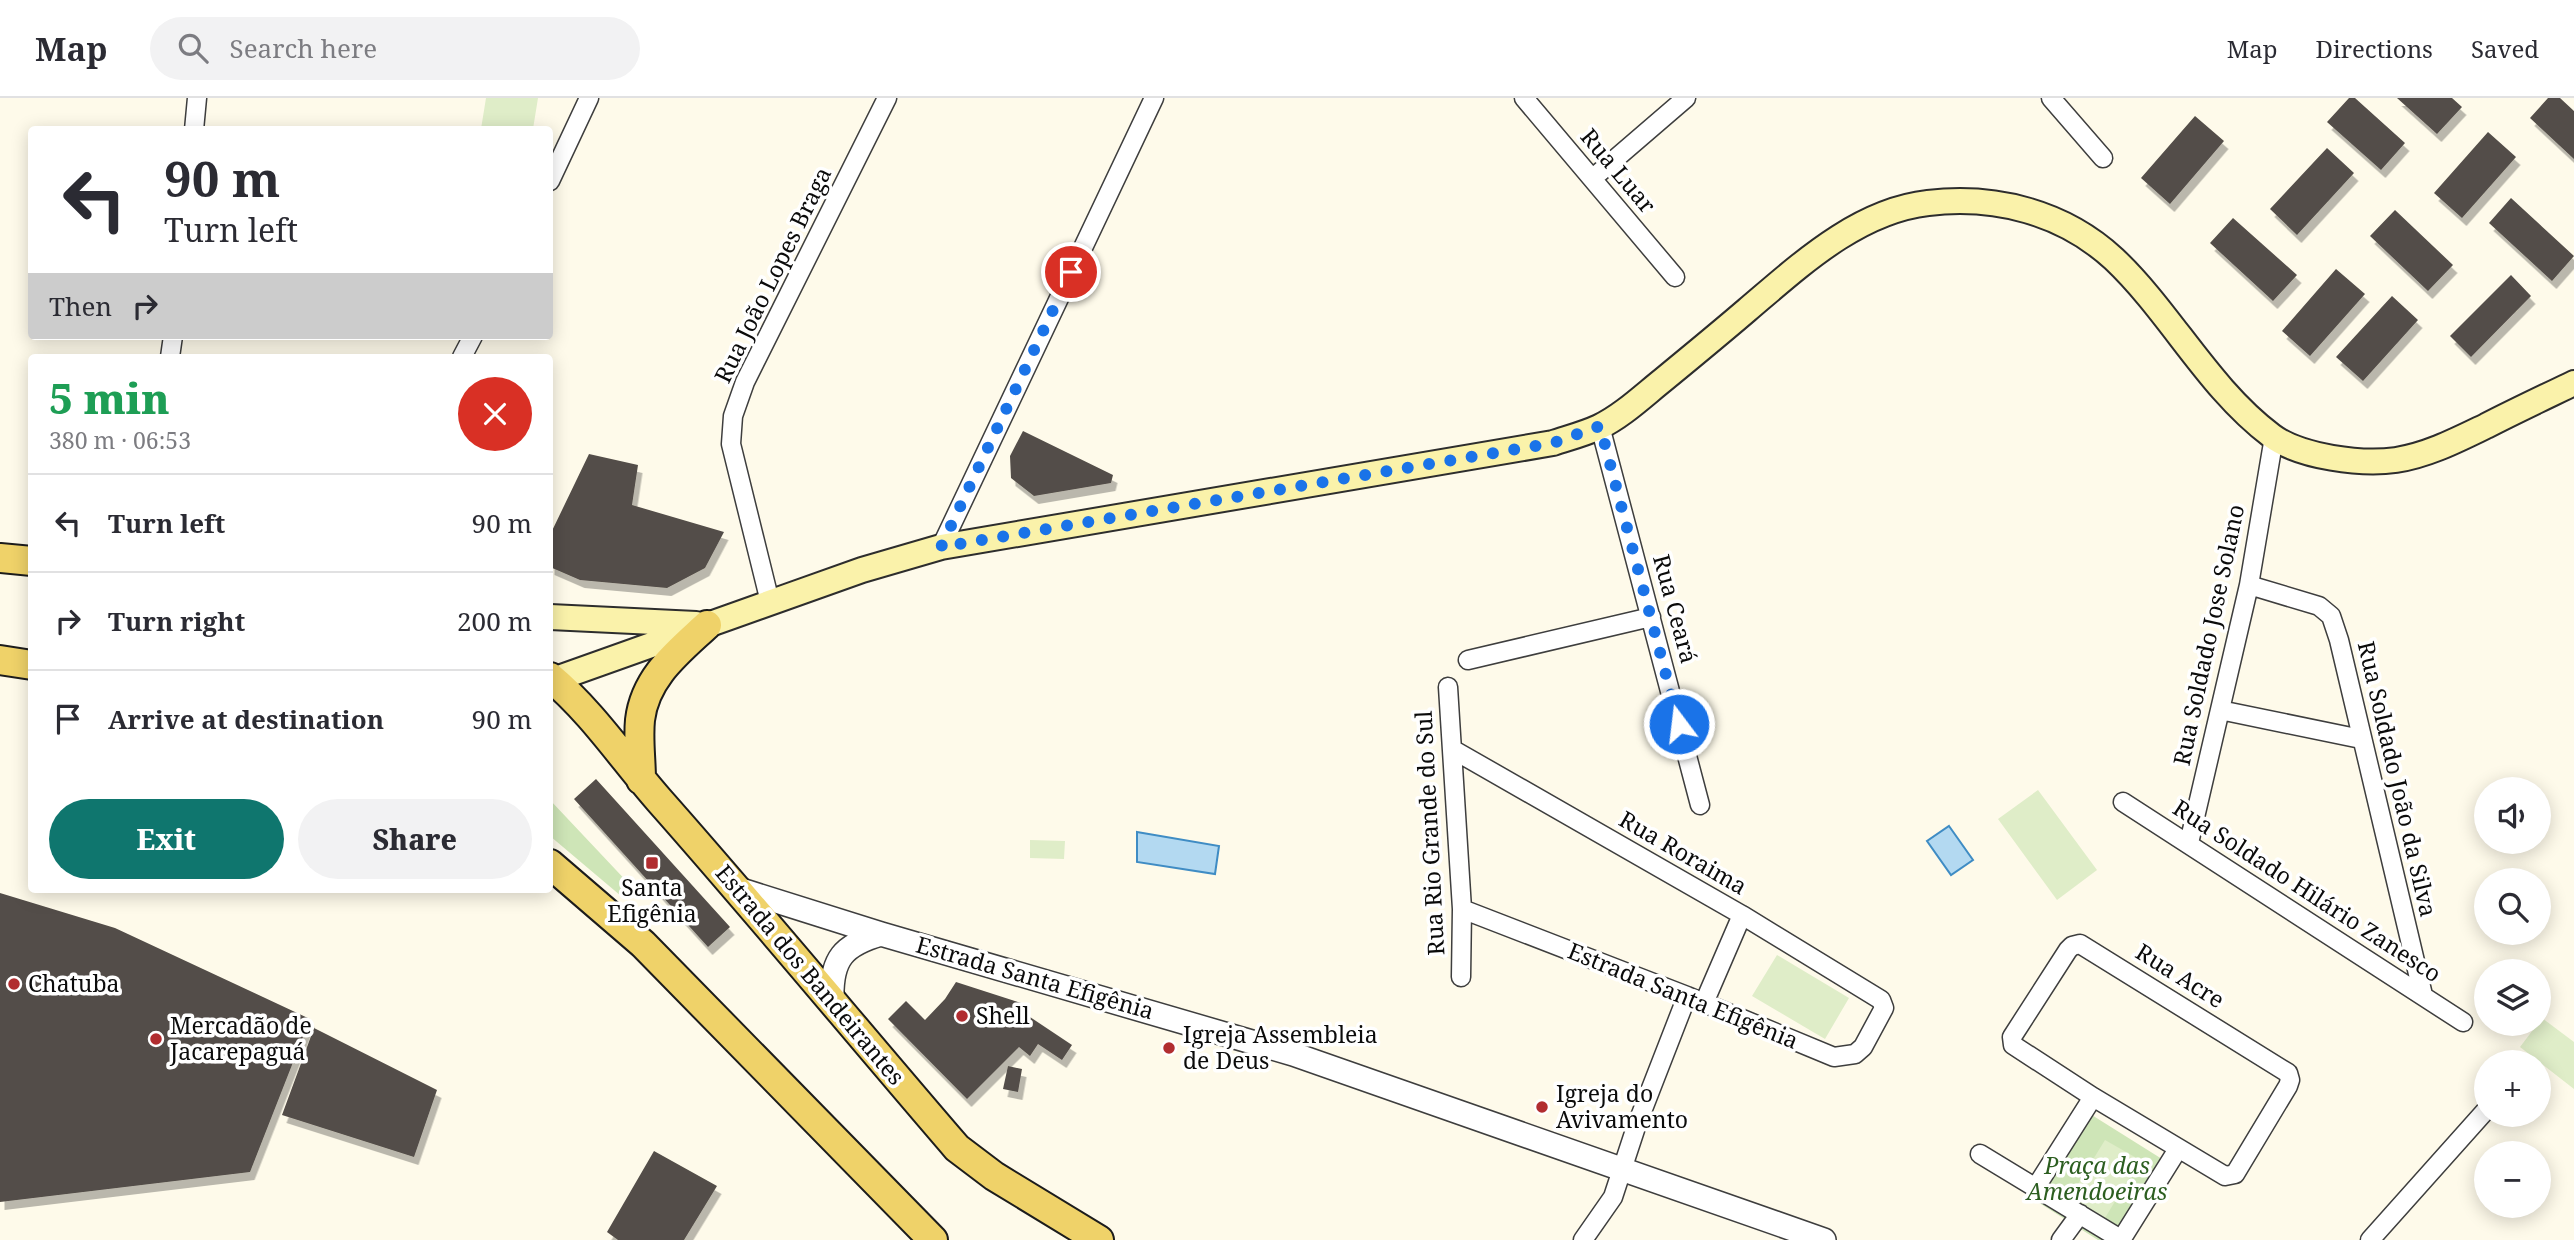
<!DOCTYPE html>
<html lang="en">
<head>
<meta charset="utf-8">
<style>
	body { margin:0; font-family:"Noto Serif",serif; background:#f2f2f3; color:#2b2b33; height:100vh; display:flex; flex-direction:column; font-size:26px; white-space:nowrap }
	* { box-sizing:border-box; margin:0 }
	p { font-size:23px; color:#7c7c81 }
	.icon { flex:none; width:38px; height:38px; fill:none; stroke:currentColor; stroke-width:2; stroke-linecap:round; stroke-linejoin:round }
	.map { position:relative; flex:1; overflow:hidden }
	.panel { position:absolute; left:28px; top:256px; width:525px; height:539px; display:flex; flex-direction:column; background:#fff; border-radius:7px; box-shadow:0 4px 18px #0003 }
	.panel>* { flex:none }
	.guide { position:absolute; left:28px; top:28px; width:525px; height:214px; border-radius:7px; box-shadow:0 4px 18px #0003; background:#fff; color:#2b2b33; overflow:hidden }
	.buttons { position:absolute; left:2474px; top:679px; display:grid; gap:14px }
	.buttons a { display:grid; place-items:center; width:77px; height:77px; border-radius:50%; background:#fff; box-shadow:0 4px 18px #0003; font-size:35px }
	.pin { position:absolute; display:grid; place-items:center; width:60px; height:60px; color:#fff; margin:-30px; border:4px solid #fff; border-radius:50%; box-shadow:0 2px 7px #0007 }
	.me { position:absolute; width:77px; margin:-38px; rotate:345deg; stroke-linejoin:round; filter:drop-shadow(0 0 5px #0008) }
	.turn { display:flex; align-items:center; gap:24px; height:147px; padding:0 21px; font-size:32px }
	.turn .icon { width:91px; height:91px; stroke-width:2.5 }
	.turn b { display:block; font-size:49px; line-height:60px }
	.then { display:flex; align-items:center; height:66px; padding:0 21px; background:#0003; gap:14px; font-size:26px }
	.round { display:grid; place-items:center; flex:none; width:74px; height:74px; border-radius:37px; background:#f2f2f3 }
	.summary { display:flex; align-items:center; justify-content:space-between; height:119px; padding:0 21px }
	h1 { font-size:42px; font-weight:800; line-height:52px; color:#1e9e55 }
	.action { display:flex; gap:14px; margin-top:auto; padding:14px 21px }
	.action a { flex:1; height:80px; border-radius:42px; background:#0f766e; color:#fff; font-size:28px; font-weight:800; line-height:80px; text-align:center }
	.action a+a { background:#f2f2f3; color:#2b2b33 }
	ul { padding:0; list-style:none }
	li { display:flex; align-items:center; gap:21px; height:98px; padding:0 21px; border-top:2px solid #e1e1e2 }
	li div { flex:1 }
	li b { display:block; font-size:26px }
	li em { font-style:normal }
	header { display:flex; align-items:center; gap:42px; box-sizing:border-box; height:98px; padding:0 35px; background:#fff; border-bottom:2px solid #e1e1e2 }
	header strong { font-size:33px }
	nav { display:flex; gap:38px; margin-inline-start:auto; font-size:24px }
	.search { width:490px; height:63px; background:#f2f2f3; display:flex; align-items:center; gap:18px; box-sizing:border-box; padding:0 24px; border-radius:38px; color:#7c7c81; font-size:26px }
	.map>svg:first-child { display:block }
	.green { fill:#cee5b7 }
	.pitch { fill:#dfedc8 }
	.water { fill:#b3d9f1; stroke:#3f8cc4; stroke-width:2 }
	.building { fill:#534d48; filter:url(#shadow) }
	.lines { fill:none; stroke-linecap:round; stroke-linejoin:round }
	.minor-casing { stroke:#3e3e3e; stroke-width:21 }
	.tertiary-casing { stroke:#3e3e3e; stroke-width:26 }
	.secondary-casing { stroke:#2d2d2d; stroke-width:28 }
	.primary-casing { stroke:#1c1c1c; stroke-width:32 }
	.minor { stroke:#fff; stroke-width:18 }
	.tertiary { stroke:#fff; stroke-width:23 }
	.secondary { stroke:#faf2aa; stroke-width:24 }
	.primary { stroke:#efd269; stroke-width:28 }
	.route { stroke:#1a73e8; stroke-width:12; stroke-dasharray:0 21.6 }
	.poi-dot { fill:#b12d30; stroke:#fff; stroke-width:2.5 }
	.labels { text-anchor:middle; stroke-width:7; stroke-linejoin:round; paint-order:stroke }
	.street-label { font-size:23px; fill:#0b0b0b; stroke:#fff }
	.poi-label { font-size:23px; fill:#0b0b0b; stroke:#fff; text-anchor:start }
	.park-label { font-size:23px; font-style:italic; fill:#2c5e20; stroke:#fff }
</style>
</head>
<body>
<header>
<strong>Map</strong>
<div class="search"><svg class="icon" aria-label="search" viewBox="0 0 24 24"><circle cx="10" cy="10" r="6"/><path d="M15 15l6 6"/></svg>Search here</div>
<nav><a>Map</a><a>Directions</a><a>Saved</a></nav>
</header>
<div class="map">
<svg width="2574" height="1142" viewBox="0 0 2574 1142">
	<defs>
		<filter id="shadow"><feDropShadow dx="4.5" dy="8" stdDeviation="0" flood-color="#0004"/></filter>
	</defs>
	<rect width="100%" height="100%" fill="#fefaea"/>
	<path class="green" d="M550 702 632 789 621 798 550 738Z
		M2087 1014 2162 1061 2112 1142H2098L2033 1101Z"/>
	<path class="pitch" d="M486 0H538L533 31H481Z
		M2038 692 2097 772 2057 802 1998 721Z
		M1030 742 1065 743 1064 761 1030 760Z
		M1777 857 1849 900 1825 941 1752 898Z
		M2542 920 2574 944V991L2520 949Z
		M2105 1042 2140 1062 2105 1120 2070 1099Z"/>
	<path class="water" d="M1949 728 1973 762 1951 777 1927 743Z
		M1137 734 1219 748 1215 776 1137 764Z"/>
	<path class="building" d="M2349 0H2355L2405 45 2381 72 2327 24Z
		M2397 0H2452L2462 9 2437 36Z
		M2548 0H2560L2574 13V61L2530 20Z
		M2195 18 2224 43 2170 106 2141 80Z
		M2488 34 2516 59 2462 120 2434 95Z
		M2327 50 2354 75 2297 137 2270 111Z
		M2511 100 2574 158 2552 183 2489 125Z
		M2395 112 2453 167 2428 193 2370 138Z
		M2233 120 2297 177 2273 203 2210 145Z
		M2336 171 2365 196 2310 258 2282 233Z
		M2511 177 2531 198 2471 259 2450 238Z
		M2392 198 2418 222 2363 283 2336 259Z
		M1023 333 1113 377 1111 385 1034 398 1011 380 1010 358Z
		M589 356 638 367 632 407 724 434 705 470 667 490 580 482 550 469V437Z
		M596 681 730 829 708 849 574 701Z
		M0 795 115 830 310 921 250 1074 0 1104Z
		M956 884 1021 905 1013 918 1019 922 1024 915 1072 947 1062 962 1038 946 1030 958 1019 949 967 1001 888 921 906 903 925 922 945 901Z
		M314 930 437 992 414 1059 282 1017Z
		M1008 968 1022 971 1018 994 1003 991Z
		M654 1053 717 1088 684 1142H618L607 1134Z"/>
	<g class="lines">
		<g class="minor-casing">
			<path id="minor" d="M1524 0 1675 179
				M2051 0 2103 60
				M194 32 197 0
				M1593 80 1686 0
				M550 83 589 0
				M170 259 173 238
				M462 259 473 238
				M1600 328 1700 707
				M941 449 1154 0
				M2249 487 2319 508 2331 518 2339 542 2423 897
				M770 504 731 346 733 318 745 284 887 0
				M1468 562 1651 519
				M1448 589 1462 811 1461 879
				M2220 612 2361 641
				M1452 651 1742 817 1881 902 1884 910 1863 949 1855 956 1834 959 1687 898 1462 811
				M2123 704 2463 924
				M2189 745 2249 487 2274 339
				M2080 846 2288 975 2290 982 2288 988 2235 1076 2225 1078 2093 999 2013 947 2012 939 2068 852 2072 848Z
				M1704 905 1742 817
				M1980 1056 2122 1142
				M2036 1089 2093 999
				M1583 1142 1613 1099 1636 1029 1687 898
				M2061 1142 2080 1116
				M2121 1142 2178 1051
				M2370 1142 2487 1011"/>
		</g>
		<g class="tertiary-casing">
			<path id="tertiary" d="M738 791 881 836 1293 956 1824 1142
				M832 901C831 861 843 847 881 836"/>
		</g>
		<g class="secondary-casing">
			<path id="secondary" d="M550 519 696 526
				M553 582 862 472 941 449 1553 345C1568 340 1584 336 1599 329 1622 318 1643 298 1663 282 1691 259 1719 236 1747 212 1799 168 1857 113 1928 105 1995 97 2063 114 2114 161 2171 215 2208 290 2272 338 2300 359 2362 367 2396 362 2428 357 2457 342 2486 328 2515 313 2545 299 2574 285"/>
		</g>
		<g class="primary-casing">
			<path id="primary" d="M0 460 32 463
				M0 562 32 567
				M550 579C592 614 623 661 659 702 760 816 857 934 957 1050L994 1078 1099 1142
				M641 682C641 662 638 642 640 622 645 579 678 554 707 527
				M550 766 643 846 933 1142"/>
		</g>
		<use href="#minor" class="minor"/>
		<use href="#tertiary" class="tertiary"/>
		<use href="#secondary" class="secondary"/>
		<use href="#primary" class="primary"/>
	</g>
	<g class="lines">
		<path class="route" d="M1071 174 941 449 1553 345 1600 328 1679 626"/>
	</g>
	<g class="poi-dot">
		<rect x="645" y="758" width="14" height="14" rx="3.5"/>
		<circle cx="14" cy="886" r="7"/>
		<circle cx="962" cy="918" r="7"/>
		<circle cx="156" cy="941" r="7"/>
		<circle cx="1169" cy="950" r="7"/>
		<circle cx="1542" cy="1009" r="7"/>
	</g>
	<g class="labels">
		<g class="street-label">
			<text transform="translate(1618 73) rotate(50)" y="8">Rua Luar</text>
			<text transform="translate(773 177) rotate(-64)" y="8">Rua João Lopes Braga</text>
			<text transform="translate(1675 511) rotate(75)" y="8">Rua Ceará</text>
			<text transform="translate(2209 537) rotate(-78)" y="8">Rua Soldado Jose Solano</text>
			<text transform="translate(2397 681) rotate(77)" y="8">Rua Soldado João da Silva</text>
			<text transform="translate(1430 735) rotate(-93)" y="8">Rua Rio Grande do Sul</text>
			<text transform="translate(1683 755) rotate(30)" y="8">Rua Roraima</text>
			<text transform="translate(2307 793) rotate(33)" y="8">Rua Soldado Hilário Zanesco</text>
			<text transform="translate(810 877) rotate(50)" y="8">Estrada dos Bandeirantes</text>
			<text transform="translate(2180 878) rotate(32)" y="8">Rua Acre</text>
			<text transform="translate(1035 880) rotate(16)" y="8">Estrada Santa Efigênia</text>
			<text transform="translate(1683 898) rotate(22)" y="8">Estrada Santa Efigênia</text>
		</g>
		<g class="poi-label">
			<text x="652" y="798" text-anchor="middle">Santa<tspan x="652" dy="26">Efigênia</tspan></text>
			<text x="28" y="894">Chatuba</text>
			<text x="976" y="926">Shell</text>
			<text x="170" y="936">Mercadão de<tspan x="170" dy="26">Jacarepaguá</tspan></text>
			<text x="1183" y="945">Igreja Assembleia<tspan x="1183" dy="26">de Deus</tspan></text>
			<text x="1556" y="1004">Igreja do<tspan x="1556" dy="26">Avivamento</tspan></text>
		</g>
		<g class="park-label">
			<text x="2097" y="1076">Praça das<tspan x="2097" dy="26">Amendoeiras</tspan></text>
		</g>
	</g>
</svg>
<div class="buttons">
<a><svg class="icon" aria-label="sound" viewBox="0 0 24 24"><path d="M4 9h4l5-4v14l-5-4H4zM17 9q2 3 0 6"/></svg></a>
<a><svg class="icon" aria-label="search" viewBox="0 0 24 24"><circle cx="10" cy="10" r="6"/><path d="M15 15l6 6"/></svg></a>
<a><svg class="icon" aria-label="layers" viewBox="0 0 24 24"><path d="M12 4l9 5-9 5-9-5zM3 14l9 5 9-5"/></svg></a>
<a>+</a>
<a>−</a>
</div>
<div class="pin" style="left:1071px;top:174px;background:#d93025"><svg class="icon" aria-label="arrive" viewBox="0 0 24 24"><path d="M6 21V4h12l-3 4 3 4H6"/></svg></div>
<svg class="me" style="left:1679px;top:626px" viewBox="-20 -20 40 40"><circle r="17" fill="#1a73e8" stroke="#fff" stroke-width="3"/><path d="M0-11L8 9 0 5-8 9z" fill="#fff"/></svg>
<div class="guide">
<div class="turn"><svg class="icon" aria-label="left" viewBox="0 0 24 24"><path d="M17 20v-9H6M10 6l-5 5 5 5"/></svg><div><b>90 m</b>Turn left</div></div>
<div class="then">Then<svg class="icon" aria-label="right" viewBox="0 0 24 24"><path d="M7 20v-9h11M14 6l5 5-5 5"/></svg></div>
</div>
<section class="panel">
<div class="summary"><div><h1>5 min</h1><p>380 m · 06:53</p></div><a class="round" style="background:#d93025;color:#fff"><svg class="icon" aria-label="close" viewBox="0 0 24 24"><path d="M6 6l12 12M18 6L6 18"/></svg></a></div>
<ul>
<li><svg class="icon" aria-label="left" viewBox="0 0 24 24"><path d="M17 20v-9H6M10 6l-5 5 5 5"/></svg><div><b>Turn left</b></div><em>90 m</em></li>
<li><svg class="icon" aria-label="right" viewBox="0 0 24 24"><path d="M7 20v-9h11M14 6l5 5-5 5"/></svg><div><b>Turn right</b></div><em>200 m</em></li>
<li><svg class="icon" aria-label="arrive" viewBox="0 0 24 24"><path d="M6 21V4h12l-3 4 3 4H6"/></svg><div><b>Arrive at destination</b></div><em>90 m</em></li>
</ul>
<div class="action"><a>Exit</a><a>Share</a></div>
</section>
</div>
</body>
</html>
